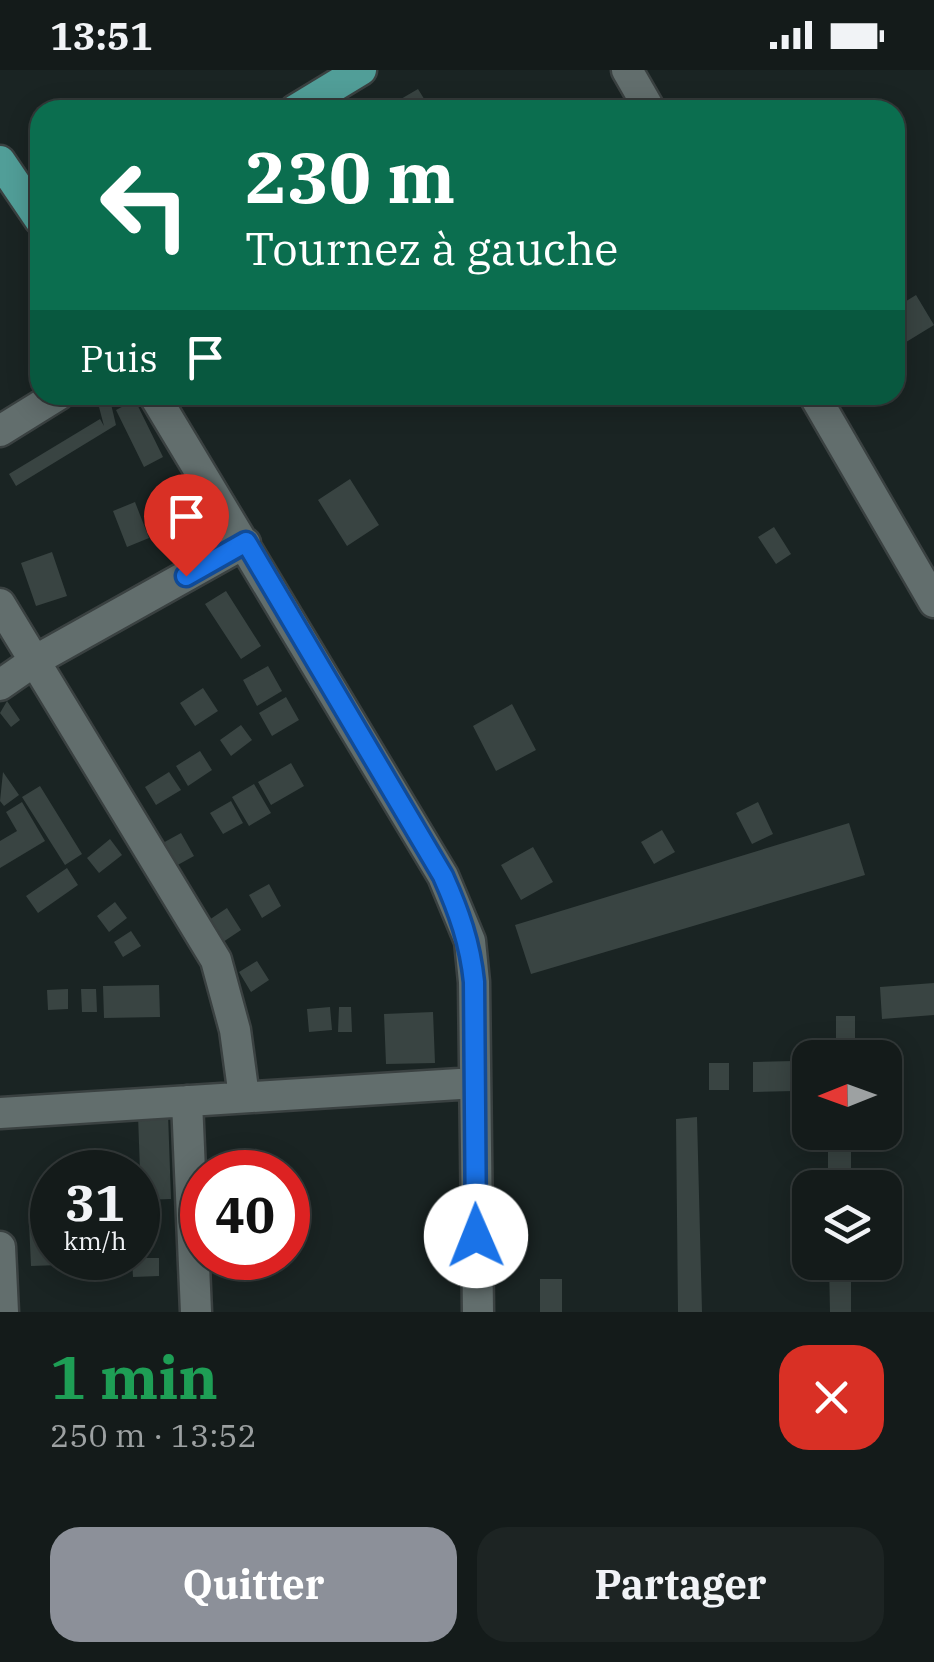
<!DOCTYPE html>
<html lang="fr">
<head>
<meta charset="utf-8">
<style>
	body { margin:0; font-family:"IBM Plex Serif",serif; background:#1d2423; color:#f1f3f6; height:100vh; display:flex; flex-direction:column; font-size:38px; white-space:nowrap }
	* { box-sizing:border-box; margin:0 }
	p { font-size:32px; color:#9da1a2 }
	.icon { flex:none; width:55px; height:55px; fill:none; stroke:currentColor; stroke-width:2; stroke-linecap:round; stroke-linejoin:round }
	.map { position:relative; height:1242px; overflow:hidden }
	.details { display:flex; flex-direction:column; background:#141b1a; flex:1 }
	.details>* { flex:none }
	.top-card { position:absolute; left:30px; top:30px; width:875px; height:305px; border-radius:30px; box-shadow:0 5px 25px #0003,0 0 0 2px #333939; background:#0b6e4f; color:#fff; overflow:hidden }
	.needle { width:65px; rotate:269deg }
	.buttons { position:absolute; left:792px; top:970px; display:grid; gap:20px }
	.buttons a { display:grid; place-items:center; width:110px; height:110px; border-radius:20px; background:#141b1a; box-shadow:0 5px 25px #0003,0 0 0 2px #333939; font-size:50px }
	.speed { position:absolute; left:30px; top:1080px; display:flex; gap:20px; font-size:50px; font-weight:700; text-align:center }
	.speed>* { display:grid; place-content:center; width:130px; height:130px; border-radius:50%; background:#141b1a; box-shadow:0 5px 25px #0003,0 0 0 2px #333939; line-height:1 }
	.speed small { font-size:25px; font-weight:400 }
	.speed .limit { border:15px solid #d22; background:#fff; color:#111 }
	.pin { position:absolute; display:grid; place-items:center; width:85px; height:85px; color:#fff; margin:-102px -42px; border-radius:50% 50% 50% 0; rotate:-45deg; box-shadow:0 0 10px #0007 }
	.pin .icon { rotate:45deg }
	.me { position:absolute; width:110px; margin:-55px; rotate:359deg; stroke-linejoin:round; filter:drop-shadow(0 0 8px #0008) }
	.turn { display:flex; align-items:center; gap:35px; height:210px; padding:0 50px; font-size:45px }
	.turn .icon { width:130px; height:130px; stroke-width:2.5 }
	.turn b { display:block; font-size:70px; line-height:85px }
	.then { display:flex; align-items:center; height:95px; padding:0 50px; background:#0003; gap:20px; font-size:38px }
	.round { display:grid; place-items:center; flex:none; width:105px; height:105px; border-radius:30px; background:#1d2423 }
	.overview { display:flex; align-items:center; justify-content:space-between; height:170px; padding:0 50px }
	h1 { font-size:60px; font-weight:700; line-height:75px; color:#1e9e55 }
	.cta { display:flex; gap:20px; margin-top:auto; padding:20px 50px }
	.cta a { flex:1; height:115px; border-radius:30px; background:#8c9099; color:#fff; font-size:40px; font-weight:700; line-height:115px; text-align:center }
	.cta a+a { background:#1d2423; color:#f1f3f6 }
	.status { display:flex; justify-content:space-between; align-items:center; height:70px; padding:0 50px; background:#141b1a; direction:ltr }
	.status svg { height:28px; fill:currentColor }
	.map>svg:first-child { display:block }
	.building { fill:#394442 }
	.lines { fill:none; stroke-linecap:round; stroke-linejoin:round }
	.minor-casing { stroke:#3a4141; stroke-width:35 }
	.major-casing { stroke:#3a4141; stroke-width:35 }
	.minor { stroke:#626e6d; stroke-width:30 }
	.major { stroke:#519e98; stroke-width:30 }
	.route-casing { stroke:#114b97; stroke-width:25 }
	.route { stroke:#1a73e8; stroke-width:18 }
</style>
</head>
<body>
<div class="status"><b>13:51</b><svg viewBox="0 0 49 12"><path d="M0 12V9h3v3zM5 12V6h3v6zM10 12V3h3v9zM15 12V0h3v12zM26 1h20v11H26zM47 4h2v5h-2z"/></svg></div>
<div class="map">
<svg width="934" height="1242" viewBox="0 0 934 1242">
	<rect width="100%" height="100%" fill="#1a2423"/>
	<path class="building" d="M418 19 431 40H382Z
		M916 225 934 255 898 277 895 238Z
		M135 330 163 387 144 397 116 340Z
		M111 334 116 355 16 416 9 404 100 349 104 356 99 337Z
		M350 409 379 455 347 476 318 430Z
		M135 432 149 468 127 477 113 441Z
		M774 457 791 484 776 494 758 467Z
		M52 482 67 526 36 536 21 493Z
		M226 521 261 576 241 589 205 534Z
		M268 596 282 621 257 636 243 610Z
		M203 618 218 641 195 656 180 633Z
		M286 627 299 650 272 666 259 643Z
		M7 631 20 650 11 657 0 643Z
		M512 634 536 680 496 701 473 656Z
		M241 655 252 670 231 686 220 670Z
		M200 681 212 700 188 716 176 696Z
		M291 693 304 716 271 735 258 712Z
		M3 702 19 725 4 736 0 731Z
		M169 702 181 720 156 735 145 717Z
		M254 714 271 743 249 756 232 727Z
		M40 716 82 784 65 795 22 727Z
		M231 731 243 753 223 764 210 743Z
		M22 732 45 771 0 798V771L17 761 6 742Z
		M758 732 773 764 752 774 736 743Z
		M849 753 865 805 531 904 515 855Z
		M662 760 675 782 654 794 641 772Z
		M181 763 194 786 174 797 161 774Z
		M110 769 122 785 99 803 87 788Z
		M533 777 553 812 521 830 501 795Z
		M67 798 78 815 38 843 26 826Z
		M269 814 281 836 262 848 249 825Z
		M115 832 127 848 109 862 97 846Z
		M227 838 241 860 220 874 206 852Z
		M131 861 141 876 123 887 114 872Z
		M257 891 269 910 251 922 239 902Z
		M934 913V945L882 949 880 917Z
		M159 915 160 947 104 948 103 916Z
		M68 919V939L48 940 47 920Z
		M81 919H96L97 942H82Z
		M330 937 332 960 309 962 307 939Z
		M339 937H351L352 962H338Z
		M433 942 435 993 386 994 384 944Z
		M836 946H855V986H836Z
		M794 991V1021L753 1022V992Z
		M709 993H729V1020H709Z
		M168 1044 171 1129 141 1130 138 1045Z
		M697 1047 702 1242H678L676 1049Z
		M828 1062H851V1118H828Z
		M52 1151V1188H60V1195L31 1196 29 1152Z
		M132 1188H159V1206L133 1207Z
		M829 1192H851V1242H830Z
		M540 1209H562V1242H540Z"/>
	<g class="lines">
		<g class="minor-casing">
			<path id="minor" d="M627 0 650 40
				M154 325 443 806 470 871 474 912 478 1242
				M814 325 934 532
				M0 361 58 325
				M0 534 216 890 235 960 244 1027
				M0 615 36 590 245 473
				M187 1031 196 1242
				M0 1043 475 1013
				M0 1177 3 1242"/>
		</g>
		<g class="major-casing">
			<path id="major" d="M295 40 361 0
				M0 91 40 150"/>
		</g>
		<use href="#minor" class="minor"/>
		<use href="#major" class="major"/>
	</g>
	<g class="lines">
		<g class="route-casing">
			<path id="route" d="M186 506 246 472 443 806C459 842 470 873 474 912L476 1166"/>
		</g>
		<use href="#route" class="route"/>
	</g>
</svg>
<div class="buttons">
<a><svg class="needle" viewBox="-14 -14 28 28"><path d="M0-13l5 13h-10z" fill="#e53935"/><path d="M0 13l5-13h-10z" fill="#9da1a2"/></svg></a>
<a><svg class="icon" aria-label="layers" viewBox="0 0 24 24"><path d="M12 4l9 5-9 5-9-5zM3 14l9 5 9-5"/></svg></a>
</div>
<div class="speed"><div>31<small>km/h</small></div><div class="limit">40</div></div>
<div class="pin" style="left:186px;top:506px;background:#d93025"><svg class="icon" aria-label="arrive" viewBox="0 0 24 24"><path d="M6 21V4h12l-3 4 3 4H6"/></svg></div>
<svg class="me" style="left:476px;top:1166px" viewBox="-20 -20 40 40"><circle r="19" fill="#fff"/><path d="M0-13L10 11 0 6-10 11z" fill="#1a73e8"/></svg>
<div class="top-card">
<div class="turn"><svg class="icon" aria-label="left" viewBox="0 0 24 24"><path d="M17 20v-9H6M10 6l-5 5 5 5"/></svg><div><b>230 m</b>Tournez à gauche</div></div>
<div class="then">Puis<svg class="icon" aria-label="arrive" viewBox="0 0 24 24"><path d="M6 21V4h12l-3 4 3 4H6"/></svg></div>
</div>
</div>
<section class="details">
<div class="overview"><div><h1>1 min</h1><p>250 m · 13:52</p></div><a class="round" style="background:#d93025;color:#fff"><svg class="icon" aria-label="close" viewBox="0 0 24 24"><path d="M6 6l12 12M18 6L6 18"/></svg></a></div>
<div class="cta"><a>Quitter</a><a>Partager</a></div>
</section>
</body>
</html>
